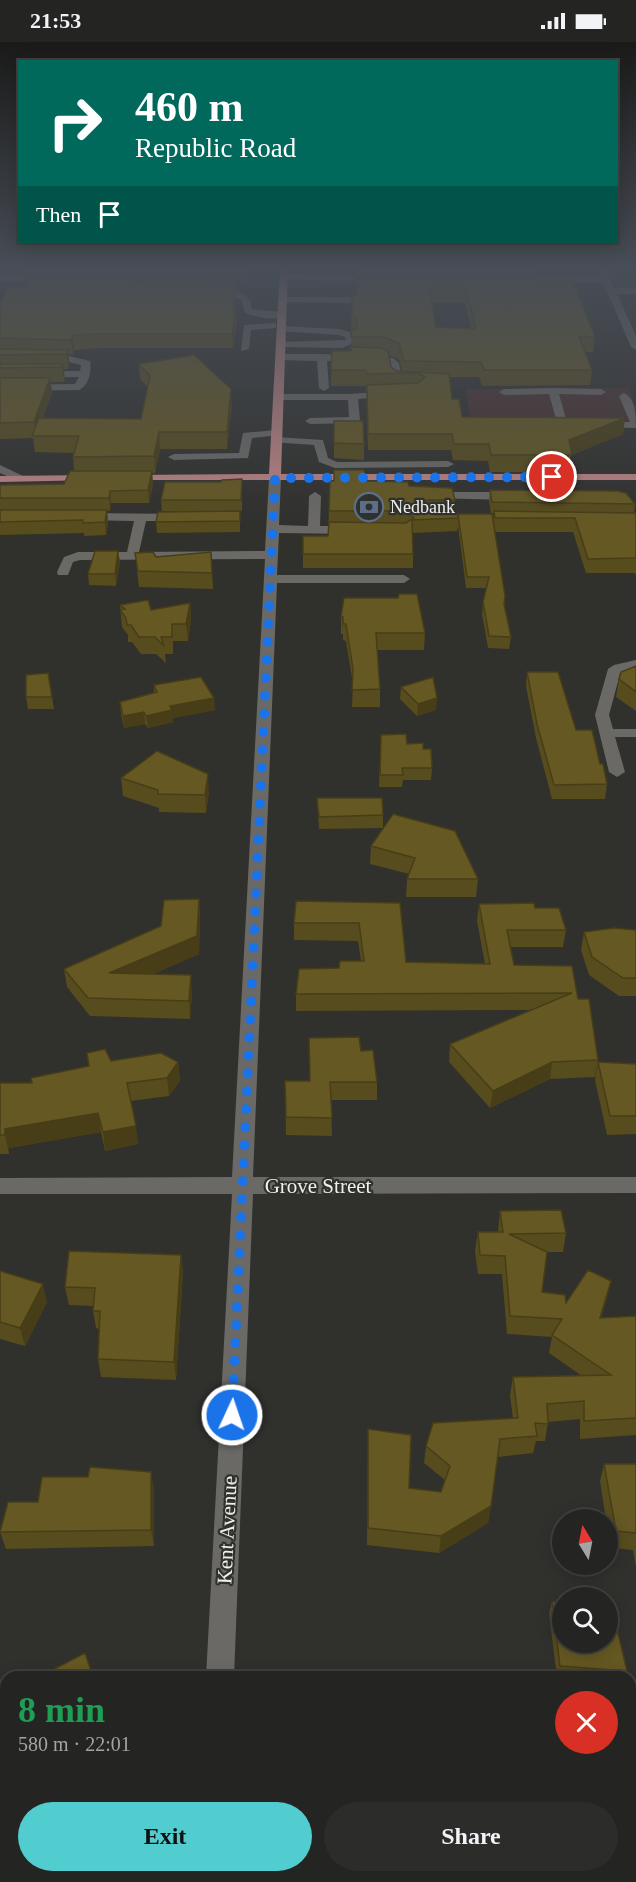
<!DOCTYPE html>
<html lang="en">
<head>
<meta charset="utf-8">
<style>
	body { margin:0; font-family:Georgia,serif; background:#2c2c2a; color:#f1f3f6; height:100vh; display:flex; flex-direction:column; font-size:22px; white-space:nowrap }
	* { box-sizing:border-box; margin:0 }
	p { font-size:20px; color:#a3a4a5 }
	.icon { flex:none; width:33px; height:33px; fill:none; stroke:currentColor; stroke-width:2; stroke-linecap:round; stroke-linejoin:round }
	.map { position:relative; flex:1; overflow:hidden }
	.drawer { position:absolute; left:0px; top:1629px; width:636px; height:212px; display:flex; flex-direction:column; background:#242422; border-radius:18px 18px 0 0; box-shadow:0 3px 15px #0003,0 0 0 2px #414140 }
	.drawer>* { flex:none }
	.top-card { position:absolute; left:18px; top:18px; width:600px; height:183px; border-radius:0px; box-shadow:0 3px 15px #0003,0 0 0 2px #414140; background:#00695c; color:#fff; overflow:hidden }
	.needle { width:39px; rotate:350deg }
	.controls { position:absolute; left:552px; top:1467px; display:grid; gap:12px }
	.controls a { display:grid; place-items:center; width:66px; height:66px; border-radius:50%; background:#242422; box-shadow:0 3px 15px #0003,0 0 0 2px #414140; font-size:30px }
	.pin { position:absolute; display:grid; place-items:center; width:51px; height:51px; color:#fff; margin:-26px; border:3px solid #fff; border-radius:50%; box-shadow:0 2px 6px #0007 }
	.me { position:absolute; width:66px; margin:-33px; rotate:3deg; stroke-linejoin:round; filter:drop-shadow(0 0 4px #0008) }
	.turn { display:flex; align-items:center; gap:21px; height:126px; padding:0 18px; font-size:27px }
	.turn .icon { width:78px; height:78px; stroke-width:2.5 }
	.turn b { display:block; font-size:42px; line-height:51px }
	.then { display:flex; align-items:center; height:57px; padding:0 18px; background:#0003; gap:12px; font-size:22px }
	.round { display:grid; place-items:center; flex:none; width:63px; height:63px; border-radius:32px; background:#2c2c2a }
	.headline { display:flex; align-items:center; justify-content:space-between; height:102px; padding:0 18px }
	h1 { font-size:36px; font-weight:700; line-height:45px; color:#1e9e55 }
	.primary-button { display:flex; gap:12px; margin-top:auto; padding:12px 18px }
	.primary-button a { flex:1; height:69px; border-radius:36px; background:#52cdcf; color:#111; font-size:24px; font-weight:700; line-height:69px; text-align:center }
	.primary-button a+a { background:#2c2c2a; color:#f1f3f6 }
	.status { display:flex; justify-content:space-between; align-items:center; height:42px; padding:0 30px; background:#242422; direction:ltr }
	.status svg { height:16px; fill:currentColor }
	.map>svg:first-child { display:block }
	.education { fill:#463130 }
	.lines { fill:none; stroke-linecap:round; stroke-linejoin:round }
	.minor { fill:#6a6966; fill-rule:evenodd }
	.major { fill:#bc8485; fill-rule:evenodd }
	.wall { fill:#574c1d; fill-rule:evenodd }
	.shaded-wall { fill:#473e18 }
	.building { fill:#655822; stroke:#473e18; stroke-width:1.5; fill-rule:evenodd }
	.route { stroke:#1a73e8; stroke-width:10; stroke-dasharray:0 18 }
	.labels { text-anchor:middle; stroke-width:4.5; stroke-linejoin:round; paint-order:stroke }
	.far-poi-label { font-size:18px; fill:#eeeeec; stroke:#30302d; text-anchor:start }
	.street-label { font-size:21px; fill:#eeeeec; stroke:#30302d }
</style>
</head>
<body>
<div class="status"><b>21:53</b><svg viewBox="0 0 49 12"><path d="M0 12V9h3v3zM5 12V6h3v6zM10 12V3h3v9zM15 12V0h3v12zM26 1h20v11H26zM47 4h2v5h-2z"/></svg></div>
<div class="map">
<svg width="636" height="1840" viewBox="0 0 636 1840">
	<rect width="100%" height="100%" fill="#30302d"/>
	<path class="education" d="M629 346 636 366V385H471L466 347Z"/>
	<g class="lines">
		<path class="minor" d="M597 226H605L614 246H636V252H617L636 294V308L631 305 603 240H526L522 237 526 234H600Z
			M283 232 359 233 363 236 359 239 280 237V233Z
			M0 233H43L47 236 43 239H0Z
			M212 250C231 251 249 244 252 267L282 270 287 273C276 280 257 275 245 271L241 257 209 255 207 253Z
			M282 255H351L356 258 351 261 279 260V256Z
			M273 281 276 282V286L251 288 249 307 241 309 244 283Z
			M281 284 340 287 353 291 356 300 342 306 281 305 278 304V300L346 298 345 295 339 293 278 289V285Z
			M322 312 393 316 399 321 402 337 412 342 407 345 393 341 389 322 387 321 327 319 329 346 324 349 319 346 317 319 280 318 275 315 280 312Z
			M0 313H65L90 319C92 328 89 344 79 348L0 349V343L75 342 79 335H0V329H80L81 323 65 319H0Z
			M553 346 601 347 606 350 601 353 559 352 568 384 563 387 558 384 549 352 504 353 499 350 504 347Z
			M390 349 395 352 394 354 358 357 360 378 355 381 310 382 305 379 310 376 349 375 348 358H278L273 355 278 352H349Z
			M624 351C636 357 636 374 636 386L598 385V381L602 380H630L619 354Z
			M277 388 282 391 281 393 252 396 248 416 174 418 168 415 174 412 239 411 243 391Z
			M276 395 323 398 328 416 337 420 448 419 454 422 448 425 335 426 319 420 314 403 272 400V396Z
			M0 423 23 434 25 436 19 439 0 431Z
			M275 433 281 436 279 483 308 484 309 454 315 450 321 454 320 484H352L358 488 352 492 279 491 277 533H404L410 537 404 541H277L253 1135H636V1151L253 1152 234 1635H206L232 1152H0V1136L232 1135 265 517 80 518 73 520 68 533H58L57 530 64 515 78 510H127L134 479 81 478V472L85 471 184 472V478L180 479H146L139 510 265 509 269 436Z
			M434 450H514L520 454 514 458 430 456V452Z
			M636 618V626L620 632 609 673 613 687H636V695H615L625 730 617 735 609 730 595 673 608 627 614 623Z
			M196 1834H226V1840H196Z"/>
		<path class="major" d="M280 226H288L281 432H636V438H124V434L128 433 269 432Z
			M91 433 95 434V438L0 440V434Z"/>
	</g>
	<path class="wall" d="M21 226H245V240H237V248H235V268H236L237 283 233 306H99L74 308 73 313 68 312 69 322 68 327H63L65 337 64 340H51L52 351 43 376 141 377 148 345 140 337 139 322 232 363 227 407H160L155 431H152L153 442 149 461H111L110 469H107L108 481 106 493 84 494V491L0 493V443L64 442 74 429 73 415 74 411 35 410 33 396 0 397V262L24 246 29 231Z
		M355 226H530V228L537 238 595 295 593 310H585L592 328 590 343 482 344 479 335H449L452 357 462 375 625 376 623 392 571 413 569 430H490L488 419 453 418 451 408H368L366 344H331L332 309H351L352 289 351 288 352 254H357V253ZM432 261H465L471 287 436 285ZM388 313 399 317 402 329H397L391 325Z
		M334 379 364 402V418L334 416Z
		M242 437V469H162L161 458 221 440Z
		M330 439H365L409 444 455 458 454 470 458 475 493 479 494 471H491L489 459 490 448 635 462 634 471H636V533L635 531H586L573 490H495L504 565 511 595 509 607 488 606 482 572 483 560 486 546H466L458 484 457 489 412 491 413 512V526H303V494H328Z
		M240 469V490L157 491 156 480Z
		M118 509 120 520 116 544 89 543 88 532Z
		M211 510 213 547 139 545 135 511 156 515Z
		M190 561 191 578 188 599H173V612H165L166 621 156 612H141L132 600H128V593L122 585 120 563 151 568Z
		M341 575 425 591 424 608H377L380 647V665H352L353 642 346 599 343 598V592H341Z
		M636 624V669L616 655 619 637Z
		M527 630 576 688 607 742 605 757H552L536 696 526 644Z
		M48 631 54 667H28L26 655Z
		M154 643 215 668 173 676V680L148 686 145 682 124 686 121 672 120 660 154 650Z
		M401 645 436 668 417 674 400 657Z
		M381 693 423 707 432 726 431 738H403L402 745H379Z
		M121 736 209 750 206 771 159 770V766L123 754Z
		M317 756 383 773V786L319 787Z
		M393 772 478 837 476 855H406L407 837 409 832 370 822 371 804Z
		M199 857 200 875 199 912 153 932 192 951 190 977 90 974 67 945 64 927 161 884Z
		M400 861 406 920 485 922 477 879 479 862 535 866 566 888 563 905H510L514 923 572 924 578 957 598 1018 595 1035 550 1037 490 1066 449 1020 450 1002 531 968 296 969V952L339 926 361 919 358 899 294 898V881Z
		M636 888V954H619L589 933 581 908 584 890Z
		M309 996 361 1009 377 1040V1058H331L332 1094 286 1093 285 1039H310Z
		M111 1019 178 1020 180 1039 169 1054 131 1059 138 1102 105 1109 101 1090 9 1106V1112H0V1041H32Z
		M598 1020 636 1022V1092L607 1093 595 1038Z
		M500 1169 566 1191 563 1210H547L542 1250 566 1261 611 1239 601 1276 636 1274V1393L580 1397V1377L548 1380 545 1399H536L533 1411 498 1415 488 1481 439 1511 367 1503 368 1387 409 1446 441 1450 445 1438 424 1421 426 1404 513 1377 510 1353 513 1335 582 1334 549 1311 552 1295 507 1292 502 1232H478L475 1209 478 1190H498Z
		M181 1213 183 1231 176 1338 101 1335 98 1317 99 1287 96 1286 93 1269V1264L69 1263 65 1245Z
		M0 1229 47 1260 25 1304 0 1297Z
		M604 1422H636V1525L633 1508 611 1506 608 1484V1478H606L600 1439Z
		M154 1447V1504L6 1507 0 1490 38 1460Z
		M552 1560 627 1629 624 1635H557L549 1571Z
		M417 1834H474L472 1840H418Z"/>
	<path class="shaded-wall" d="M141 234 142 248 134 239Z
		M235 244 236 258 233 283V268Z
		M236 268 237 283 233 306 232 292Z
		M73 293 74 308 73 313 71 298Z
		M68 308 69 322 68 327 66 312Z
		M63 322 65 337 64 340 62 325Z
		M50 336 52 351 36 396 34 380Z
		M231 347 232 363 227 407V390Z
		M625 376 623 392 570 413 569 398Z
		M159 390 160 407 155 431 154 414Z
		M152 429 153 442 149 461 148 448Z
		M110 449 111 461 110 469 109 456Z
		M427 458 426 471 419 475 418 478 419 462Z
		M107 468 108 481 106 493 105 480Z
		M118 509 120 520 116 544 115 532Z
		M190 561 191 578 188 599 186 582Z
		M214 656 215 668 173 676V680L148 686 146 674 170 664Z
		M437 656 436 668 417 674 418 662Z
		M144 670 145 682 124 686 123 674Z
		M208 732 209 750 206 771 205 753Z
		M199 857 200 875 199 912 112 950 109 931Z
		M191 933 192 951 190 977 189 959Z
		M178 1020 180 1039 169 1054 167 1036Z
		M552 1020 550 1037 490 1066 493 1049Z
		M98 1071 101 1090 9 1106V1112L5 1093V1087Z
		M136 1084 138 1102 105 1109 103 1090Z
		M181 1213 183 1231 176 1338 174 1320Z
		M611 1239 607 1257 596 1294 600 1276Z
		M43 1242 47 1260 25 1304 20 1286Z
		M151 1430 154 1447V1504L151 1488Z
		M491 1464 488 1481 439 1511 441 1494Z
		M6 1801V1822L0 1826V1805Z"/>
	<path class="building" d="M43 226H245V227H237L236 234H141L134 239 138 243 235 244 233 268H236L232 292H97L73 293 71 298 0 296V262L7 246H24L31 228H41Z
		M361 226H525L527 228H534L537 238H572L595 295H579L592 328H484L481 320 404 319 399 301 383 295H351V289L358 286 355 275 352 273V254H357L358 244 356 227ZM429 246H466L476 287 436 285Z
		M351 305 381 306 388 309 391 325 397 329 449 332 452 357H459L462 375 625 376 569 398 572 413H491L489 402H454L452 392H368L367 343 418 341 425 335 418 331 367 332 366 328H331L332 309H351Z
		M0 307 68 308 66 312 0 313Z
		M194 313 231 347 227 390H159L154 414 73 415 79 394H32L39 376 141 377 150 334 139 322Z
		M0 322H63L62 325 0 326Z
		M0 336H50L34 380 0 381Z
		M334 379H363L364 402 334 401Z
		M334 428H364L365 439 408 440 409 444 452 446 455 458H427L419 462V465L423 469 457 470 458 476 412 478 413 512H303V494H328L329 480 406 481 414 476 406 469H329L330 439H334Z
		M70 429H152L148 448 110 449 109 456H0V443L64 442Z
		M242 437 241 458H161L165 440H221L222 438Z
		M490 448 617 449 626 451 635 462 492 460Z
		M0 468H107L105 480 83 481V478L0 480Z
		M240 469V479L156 480 158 470Z
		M494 469 636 471V516L588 517 575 476H495Z
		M458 472H492L505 554 504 562 511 595 489 594 483 560 489 535H467Z
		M95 509H118L115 532H88Z
		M153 510 156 515 211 510 212 531 138 529 135 511Z
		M399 552H417L425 591H376L380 647 352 648 353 627 346 582H343V575H341L344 556H398Z
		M148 558 151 568 190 561 186 582H172V595H161L164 604 155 595H139L131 583H127L126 576 120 568 125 567 120 563Z
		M636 624V650L619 637 621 630Z
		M527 630H558L576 688H592L600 722H603L607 742 554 743 537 682Z
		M48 631 52 655H26V633Z
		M201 635 214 656 170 664 172 668 146 674 144 670 123 674 120 660 157 650 154 643Z
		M433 635 437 656 418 662 401 645Z
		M406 692 407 702 423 701V707H431L432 726H402L403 733H380L381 693Z
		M157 709 208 732 205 753 158 752V748L121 736Z
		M317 756H382L383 773 319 775Z
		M393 772 455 789 478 837H407L415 816 371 804Z
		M199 857 197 894 109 931 191 933 189 959 88 956 64 927 161 884 164 858Z
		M296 859 400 861 406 920 490 922 479 862 534 861 535 866H559L566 888H507L514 923 572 924 578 957H589L598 1018 552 1020 493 1049 450 1002 572 951 296 952 299 927 339 926 340 919H364L359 881H294Z
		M614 886 636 888V936H623L592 915 584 890Z
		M359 995 361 1009 373 1008 377 1040H330L332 1076 286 1075 285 1039H310L309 996Z
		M105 1007 111 1019 161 1011 178 1020 167 1036 127 1041 136 1084 103 1090 98 1071 5 1087V1093H0V1041H32L31 1036 89 1024 87 1011Z
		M598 1020 636 1022V1074H610Z
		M561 1168 566 1191 509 1192 547 1210 542 1250 565 1253 566 1261 588 1228 611 1239 600 1276 636 1274V1376L584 1379V1359L547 1362 548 1382 535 1381 537 1394 500 1397 491 1464 441 1494 368 1486V1387L411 1393 409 1446 441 1450 450 1424 426 1404 433 1381 518 1376 513 1335 611 1333 552 1293 562 1277 510 1274 505 1214 480 1213 478 1190H503L500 1169Z
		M69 1209 181 1213 174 1320 98 1317 100 1269H93L95 1246 65 1245Z
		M0 1229 43 1242 20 1286 0 1280Z
		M604 1422H636V1491L616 1489Z
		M90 1425 151 1430V1488L0 1490 8 1460H38L42 1435H88Z
		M608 1557H610L627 1629 560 1624 552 1560 562 1559V1600H608Z
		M85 1611 93 1635H39Z
		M6 1652V1801L0 1805V1655Z"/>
	<linearGradient id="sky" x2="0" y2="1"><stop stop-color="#1a1a19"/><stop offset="0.47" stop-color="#484e57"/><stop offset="1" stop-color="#484e57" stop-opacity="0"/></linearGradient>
	<rect width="636" height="484" fill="url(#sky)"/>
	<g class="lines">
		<path class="route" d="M232 1373 275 436 552 435"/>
	</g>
	<defs>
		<g id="bank-ring" transform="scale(1.5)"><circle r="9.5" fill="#30302d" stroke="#5c6f8a" stroke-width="1.5"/><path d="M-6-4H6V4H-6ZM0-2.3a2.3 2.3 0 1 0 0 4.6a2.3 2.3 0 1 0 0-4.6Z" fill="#5c6f8a"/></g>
	</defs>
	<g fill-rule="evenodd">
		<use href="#bank-ring" x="369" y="465"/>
	</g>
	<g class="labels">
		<g class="far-poi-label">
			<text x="390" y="471">Nedbank</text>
		</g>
		<g class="street-label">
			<text x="318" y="1151">Grove Street</text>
			<text transform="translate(227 1488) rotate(-87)" y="7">Kent Avenue</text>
		</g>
	</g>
</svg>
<div class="controls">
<a><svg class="needle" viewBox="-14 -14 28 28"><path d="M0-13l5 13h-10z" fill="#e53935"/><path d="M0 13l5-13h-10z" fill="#a3a4a5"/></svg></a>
<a><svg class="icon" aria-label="search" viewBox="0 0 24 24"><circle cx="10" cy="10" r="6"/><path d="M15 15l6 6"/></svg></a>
</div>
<div class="pin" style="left:552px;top:435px;background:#d93025"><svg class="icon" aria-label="arrive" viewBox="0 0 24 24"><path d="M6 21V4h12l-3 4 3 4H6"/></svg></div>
<svg class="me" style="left:232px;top:1373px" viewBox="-20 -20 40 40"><circle r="17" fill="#1a73e8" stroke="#fff" stroke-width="3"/><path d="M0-11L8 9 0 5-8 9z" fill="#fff"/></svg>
<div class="top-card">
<div class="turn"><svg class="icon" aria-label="right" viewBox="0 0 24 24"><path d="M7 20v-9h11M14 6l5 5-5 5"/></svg><div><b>460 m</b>Republic Road</div></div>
<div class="then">Then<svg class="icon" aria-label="arrive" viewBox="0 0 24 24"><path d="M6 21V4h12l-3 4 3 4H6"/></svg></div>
</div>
<section class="drawer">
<div class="headline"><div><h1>8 min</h1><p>580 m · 22:01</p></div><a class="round" style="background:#d93025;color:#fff"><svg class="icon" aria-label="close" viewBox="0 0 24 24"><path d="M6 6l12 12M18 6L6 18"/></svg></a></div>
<div class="primary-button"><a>Exit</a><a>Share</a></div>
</section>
</div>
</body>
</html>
